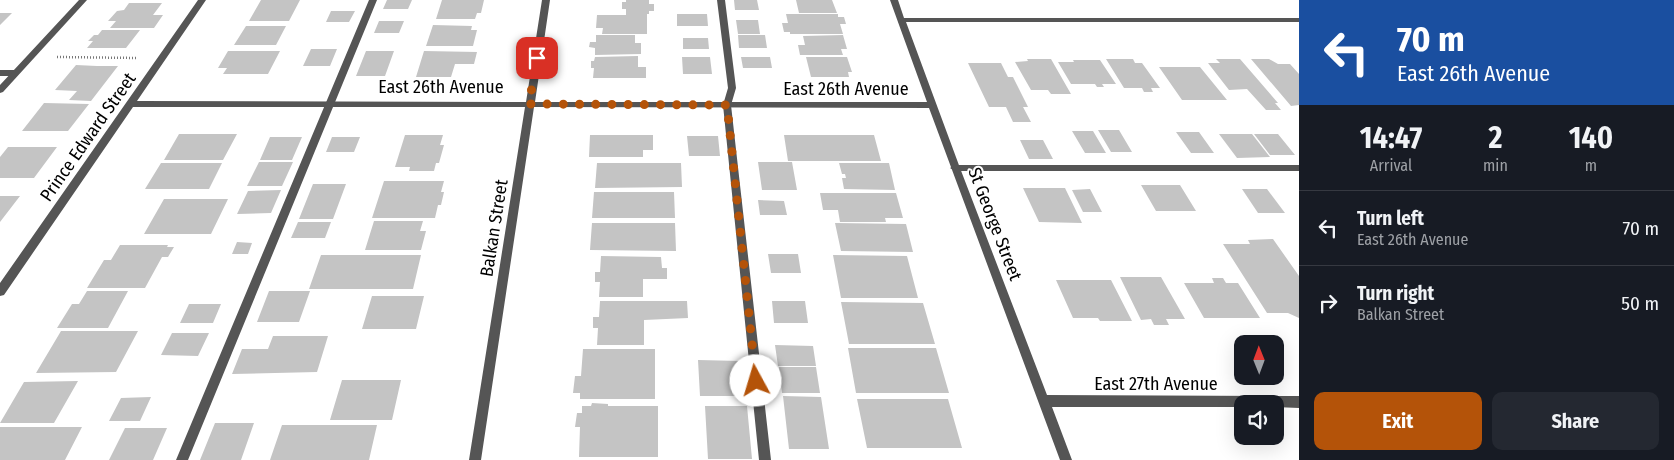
<!DOCTYPE html>
<html lang="en">
<head>
<meta charset="utf-8">
<style>
	body { margin:0; font-family:"Fira Sans Condensed",sans-serif; background:#242831; color:#f1f3f6; height:100vh; display:flex; flex-direction:column; font-size:19px; white-space:nowrap }
	* { box-sizing:border-box; margin:0 }
	p { font-size:16px; color:#9ea1a6 }
	.icon { flex:none; width:28px; height:28px; fill:none; stroke:currentColor; stroke-width:2; stroke-linecap:round; stroke-linejoin:round }
	.map { position:relative; flex:1; overflow:hidden }
	.panel { display:flex; flex-direction:column; background:#171b24; width:375px }
	.panel>* { flex:none }
	.hud { background:#1a4fa0; color:#fff; overflow:hidden }
	.needle { width:32px; rotate:359deg }
	.controls { position:absolute; left:1234px; top:335px; display:grid; gap:10px }
	.controls a { display:grid; place-items:center; width:50px; height:50px; border-radius:10px; background:#171b24; box-shadow:0 5px 20px #0002; font-size:25px }
	.pin { position:absolute; display:grid; place-items:center; width:42px; height:42px; color:#fff; margin:-21px; border-radius:10px; box-shadow:0 2px 8px #0006 }
	.me { position:absolute; width:55px; margin:-28px; rotate:354deg; stroke-linejoin:round; filter:drop-shadow(0 0 4px #0008) }
	.turn { display:flex; align-items:center; gap:18px; height:105px; padding:0 15px; font-size:22px }
	.turn .icon { width:65px; height:65px; stroke-width:2.5 }
	.turn b { display:block; font-size:35px; line-height:42px }
	.eta { display:flex; justify-content:space-evenly; align-items:center; height:85px; text-align:center }
	.eta b { font-size:30px; font-weight:700; line-height:35px }
	.primary-button { display:flex; gap:10px; margin-top:auto; padding:10px 15px }
	.primary-button a { flex:1; height:58px; border-radius:10px; background:#b45309; color:#fff; font-size:20px; font-weight:700; line-height:58px; text-align:center }
	.primary-button a+a { background:#242831; color:#f1f3f6 }
	ul { padding:0; list-style:none }
	li { display:flex; align-items:center; gap:15px; height:75px; padding:0 15px; border-top:1px solid #363941 }
	li div { flex:1 }
	li b { display:block; font-size:19px }
	li em { font-style:normal }
	main { display:flex; flex:1; min-height:0 }
	.map>svg:first-child { display:block }
	.building { fill:#c4c4c4 }
	.lines { fill:none; stroke-linecap:round; stroke-linejoin:round }
	.path { stroke:#777; stroke-width:2.5; stroke-dasharray:1 2; stroke-linecap:butt }
	.lane { fill:#555; fill-rule:evenodd }
	.street { fill:#555; fill-rule:evenodd }
	.route { stroke:#b45309; stroke-width:9; stroke-dasharray:0 16.2 }
	.labels { text-anchor:middle; stroke-width:4; stroke-linejoin:round; paint-order:stroke }
	.street-label { font-size:18px; fill:#000; stroke:#fff }
</style>
</head>
<body>
<main>
<div class="map">
<svg width="1299" height="460" viewBox="0 0 1299 460">
	<rect width="100%" height="100%" fill="#fff"/>
	<path class="building" d="M261 0H300L289 21H249Z
		M387 0H412L408 9H383Z
		M442 0H484L481 13H477L475 19H436Z
		M626 0H649V4H654V11H649V14H647V34H602L603 28H596L597 15H626V9H622V2H626Z
		M734 0H757L759 10H735Z
		M796 0H832L837 13H799Z
		M129 3H162L153 15H163L154 28H110L116 21H108L117 11 124 10Z
		M331 11H355L349 22H326Z
		M0 13H12L0 25Z
		M677 14H707L708 26H677Z
		M786 14H838V17H844L846 24H840L843 34H790V32H784L782 23H788Z
		M736 20H758L760 34H738Z
		M379 21H404L399 33H374Z
		M433 25 472 26 471 30H477L473 46H426Z
		M246 26H286L276 45H234Z
		M102 30H140L126 48H87L93 41H88L94 35H98Z
		M596 35H635V43H641V54L595 55V48L589 47 590 42H596Z
		M738 35H765L767 48H739Z
		M843 35 847 49H841L843 55H800L798 45H805L803 36Z
		M683 38H708L709 49H683Z
		M311 49H337L330 66H303Z
		M228 51H280L268 74H223L227 68H218Z
		M366 51H394L385 76H356Z
		M424 51 477 52 474 64H455L451 77H416Z
		M638 56V67H646V78H593L594 68H591V61H594L595 57Z
		M682 57H710L712 74H683Z
		M741 57H770L772 68H743Z
		M806 57H847L852 72H848L849 77H811Z
		M1027 59H1051L1071 94H1051L1048 90H1031L1015 62 1028 61Z
		M1106 59H1133L1135 63H1142L1160 88H1151L1153 92H1144L1142 88H1124Z
		M1216 59H1240L1278 103H1275L1281 110H1266L1247 89 1229 90 1208 63H1220Z
		M1251 59H1269L1278 64H1290L1299 74V105L1291 106Z
		M1073 60H1100L1116 84H1102L1104 87H1097L1095 84H1071L1058 62H1074Z
		M968 63H1001L1008 77H1013L1028 107H1023L1031 122H1013L1006 107H989Z
		M76 65 97 66H118L91 101 69 100 77 91 55 90Z
		M1159 67H1200L1227 100H1182Z
		M44 103 89 104 68 131H22Z
		M1098 130H1119L1132 152H1111Z
		M1072 131H1093L1106 153H1085Z
		M1176 132H1199L1214 153H1191Z
		M179 134H237L223 160H164Z
		M1219 134H1252L1270 157 1237 158Z
		M1254 134H1278L1295 155H1270Z
		M405 135H443L440 145H444L439 163H436L434 171H409L410 167H395Z
		M590 135H653V150H643V157H589Z
		M784 135H874L881 161H788Z
		M687 136H718L720 156H689Z
		M270 137H302L292 160H260Z
		M332 137H360L354 152H326Z
		M1020 140H1043L1053 159H1029Z
		M8 147H57L34 178H0V157Z
		M259 162H293L282 186H247Z
		M758 162H792L797 190H762Z
		M161 163H222L209 189H145Z
		M597 163H681L682 187 595 188Z
		M839 163H889L895 190 844 189 842 178H846L845 174H842Z
		M384 181H444L441 192H444L441 205H438L435 218H372Z
		M313 184H346L333 219H299Z
		M1141 185H1180L1196 211H1156Z
		M1023 188H1065L1082 223 1039 222Z
		M1090 189 1102 212H1083L1072 190Z
		M1242 189H1267L1285 213H1258Z
		M281 190 271 213 237 214 248 191Z
		M594 192H674L675 218H592Z
		M820 193H896L903 218H885L886 222H840L838 210H823Z
		M0 196H20L0 222Z
		M164 199H228L211 234H144Z
		M758 200 784 201 787 215H760Z
		M374 221H423L420 231H426L421 250H365Z
		M298 222H331L325 238H291Z
		M592 223H675L676 251 590 250Z
		M835 223 906 224 913 252 841 251Z
		M1273 239 1299 276V318L1288 313H1267L1223 244H1250L1248 240Z
		M237 242 252 243 248 254H232Z
		M120 245H168L167 247H174L168 257H162L145 288H87L104 260H111Z
		M768 254H798L801 273H771Z
		M321 255H421L413 289H309Z
		M833 255 907 256 918 298H841Z
		M601 256 661 257 662 268H667V279H643V297H599L600 282H595V272H600Z
		M1120 277H1161L1185 319H1166L1169 325H1154L1151 319 1141 320Z
		M1212 278H1223L1226 283H1238L1260 318H1204L1184 283H1214Z
		M1056 280H1111L1132 321H1100L1098 318H1073Z
		M87 291H128L108 328H57L72 304H79Z
		M269 291H310L299 322H257Z
		M372 296H424L416 329H362Z
		M600 301H687L688 318 644 320V345H597L598 328H593V317H599Z
		M772 301H805L808 323H774Z
		M841 302 923 303 935 344H849Z
		M189 304H221L213 323H180Z
		M61 331H138L116 372 36 373Z
		M172 333H209L198 356 161 355Z
		M273 336H328L317 372 232 374 242 349H268Z
		M775 345 813 346 816 366H778Z
		M848 348H936L949 393H856Z
		M583 349H655V399H580V393H573L575 376H581Z
		M698 360 741 361 744 396H700Z
		M779 367H816L820 393H782Z
		M342 380H401L392 420H330Z
		M78 381 54 423H0L24 382Z
		M783 396 821 397 829 449H789Z
		M151 397 140 421H109L121 398Z
		M857 399H948L962 448H867Z
		M592 403 608 404V406H658V457H579L580 427H575L577 413H582V406H591Z
		M705 406H747L752 459H708Z
		M215 423H254L241 460H200Z
		M282 425H377L369 460H270Z
		M0 427H82L65 460H0Z
		M125 428H167L153 460H109Z"/>
	<g class="lines">
		<path class="path" d="M57 57 138 58"/>
		<path class="lane" d="M369 0H377L188 460H176Z
			M717 0H725L736 88 731 105 771 460H759L723 105 728 88Z
			M0 70H15L19 73 15 76H0Z
			M955 165H1299V171H955L950 168Z"/>
		<path class="street" d="M79 0H87L3 92 0 93V85Z
			M198 0H206L137 101 526 102 542 0H550L535 102H927L890 0H898L904 18H1299V22H906L960 168 1047 395 1299 396V408L1275 407V404H1242V407H1052L1072 460H1060L929 108 534 107 481 460H469L525 107H133L4 295 0 296V283Z"/>
	</g>
	<g class="lines">
		<path class="route" d="M537 58 529 104 727 105 756 381"/>
	</g>
	<g class="labels">
		<g class="street-label">
			<text x="441" y="93">East 26th Avenue</text>
			<text x="846" y="95">East 26th Avenue</text>
			<text transform="translate(88 137) rotate(-55)" y="6">Prince Edward Street</text>
			<text transform="translate(995 224) rotate(69)" y="6">St George Street</text>
			<text transform="translate(494 228) rotate(-81)" y="6">Balkan Street</text>
			<text x="1156" y="390">East 27th Avenue</text>
		</g>
	</g>
</svg>
<div class="controls">
<a><svg class="needle" viewBox="-14 -14 28 28"><path d="M0-13l5 13h-10z" fill="#e53935"/><path d="M0 13l5-13h-10z" fill="#9ea1a6"/></svg></a>
<a><svg class="icon" aria-label="sound" viewBox="0 0 24 24"><path d="M4 9h4l5-4v14l-5-4H4zM17 9q2 3 0 6"/></svg></a>
</div>
<div class="pin" style="left:537px;top:58px;background:#d93025"><svg class="icon" aria-label="arrive" viewBox="0 0 24 24"><path d="M6 21V4h12l-3 4 3 4H6"/></svg></div>
<svg class="me" style="left:756px;top:381px" viewBox="-20 -20 40 40"><circle r="19" fill="#fff"/><path d="M0-13L10 11 0 6-10 11z" fill="#b45309"/></svg>
</div>
<section class="panel">
<div class="hud">
<div class="turn"><svg class="icon" aria-label="left" viewBox="0 0 24 24"><path d="M17 20v-9H6M10 6l-5 5 5 5"/></svg><div><b>70 m</b>East 26th Avenue</div></div>
</div>
<div class="eta">
<div><b>14:47</b><p>Arrival</p></div>
<div><b>2</b><p>min</p></div>
<div><b>140</b><p>m</p></div>
</div>
<ul>
<li><svg class="icon" aria-label="left" viewBox="0 0 24 24"><path d="M17 20v-9H6M10 6l-5 5 5 5"/></svg><div><b>Turn left</b><p>East 26th Avenue</p></div><em>70 m</em></li>
<li><svg class="icon" aria-label="right" viewBox="0 0 24 24"><path d="M7 20v-9h11M14 6l5 5-5 5"/></svg><div><b>Turn right</b><p>Balkan Street</p></div><em>50 m</em></li>
</ul>
<div class="primary-button"><a>Exit</a><a>Share</a></div>
</section>
</main>
</body>
</html>
